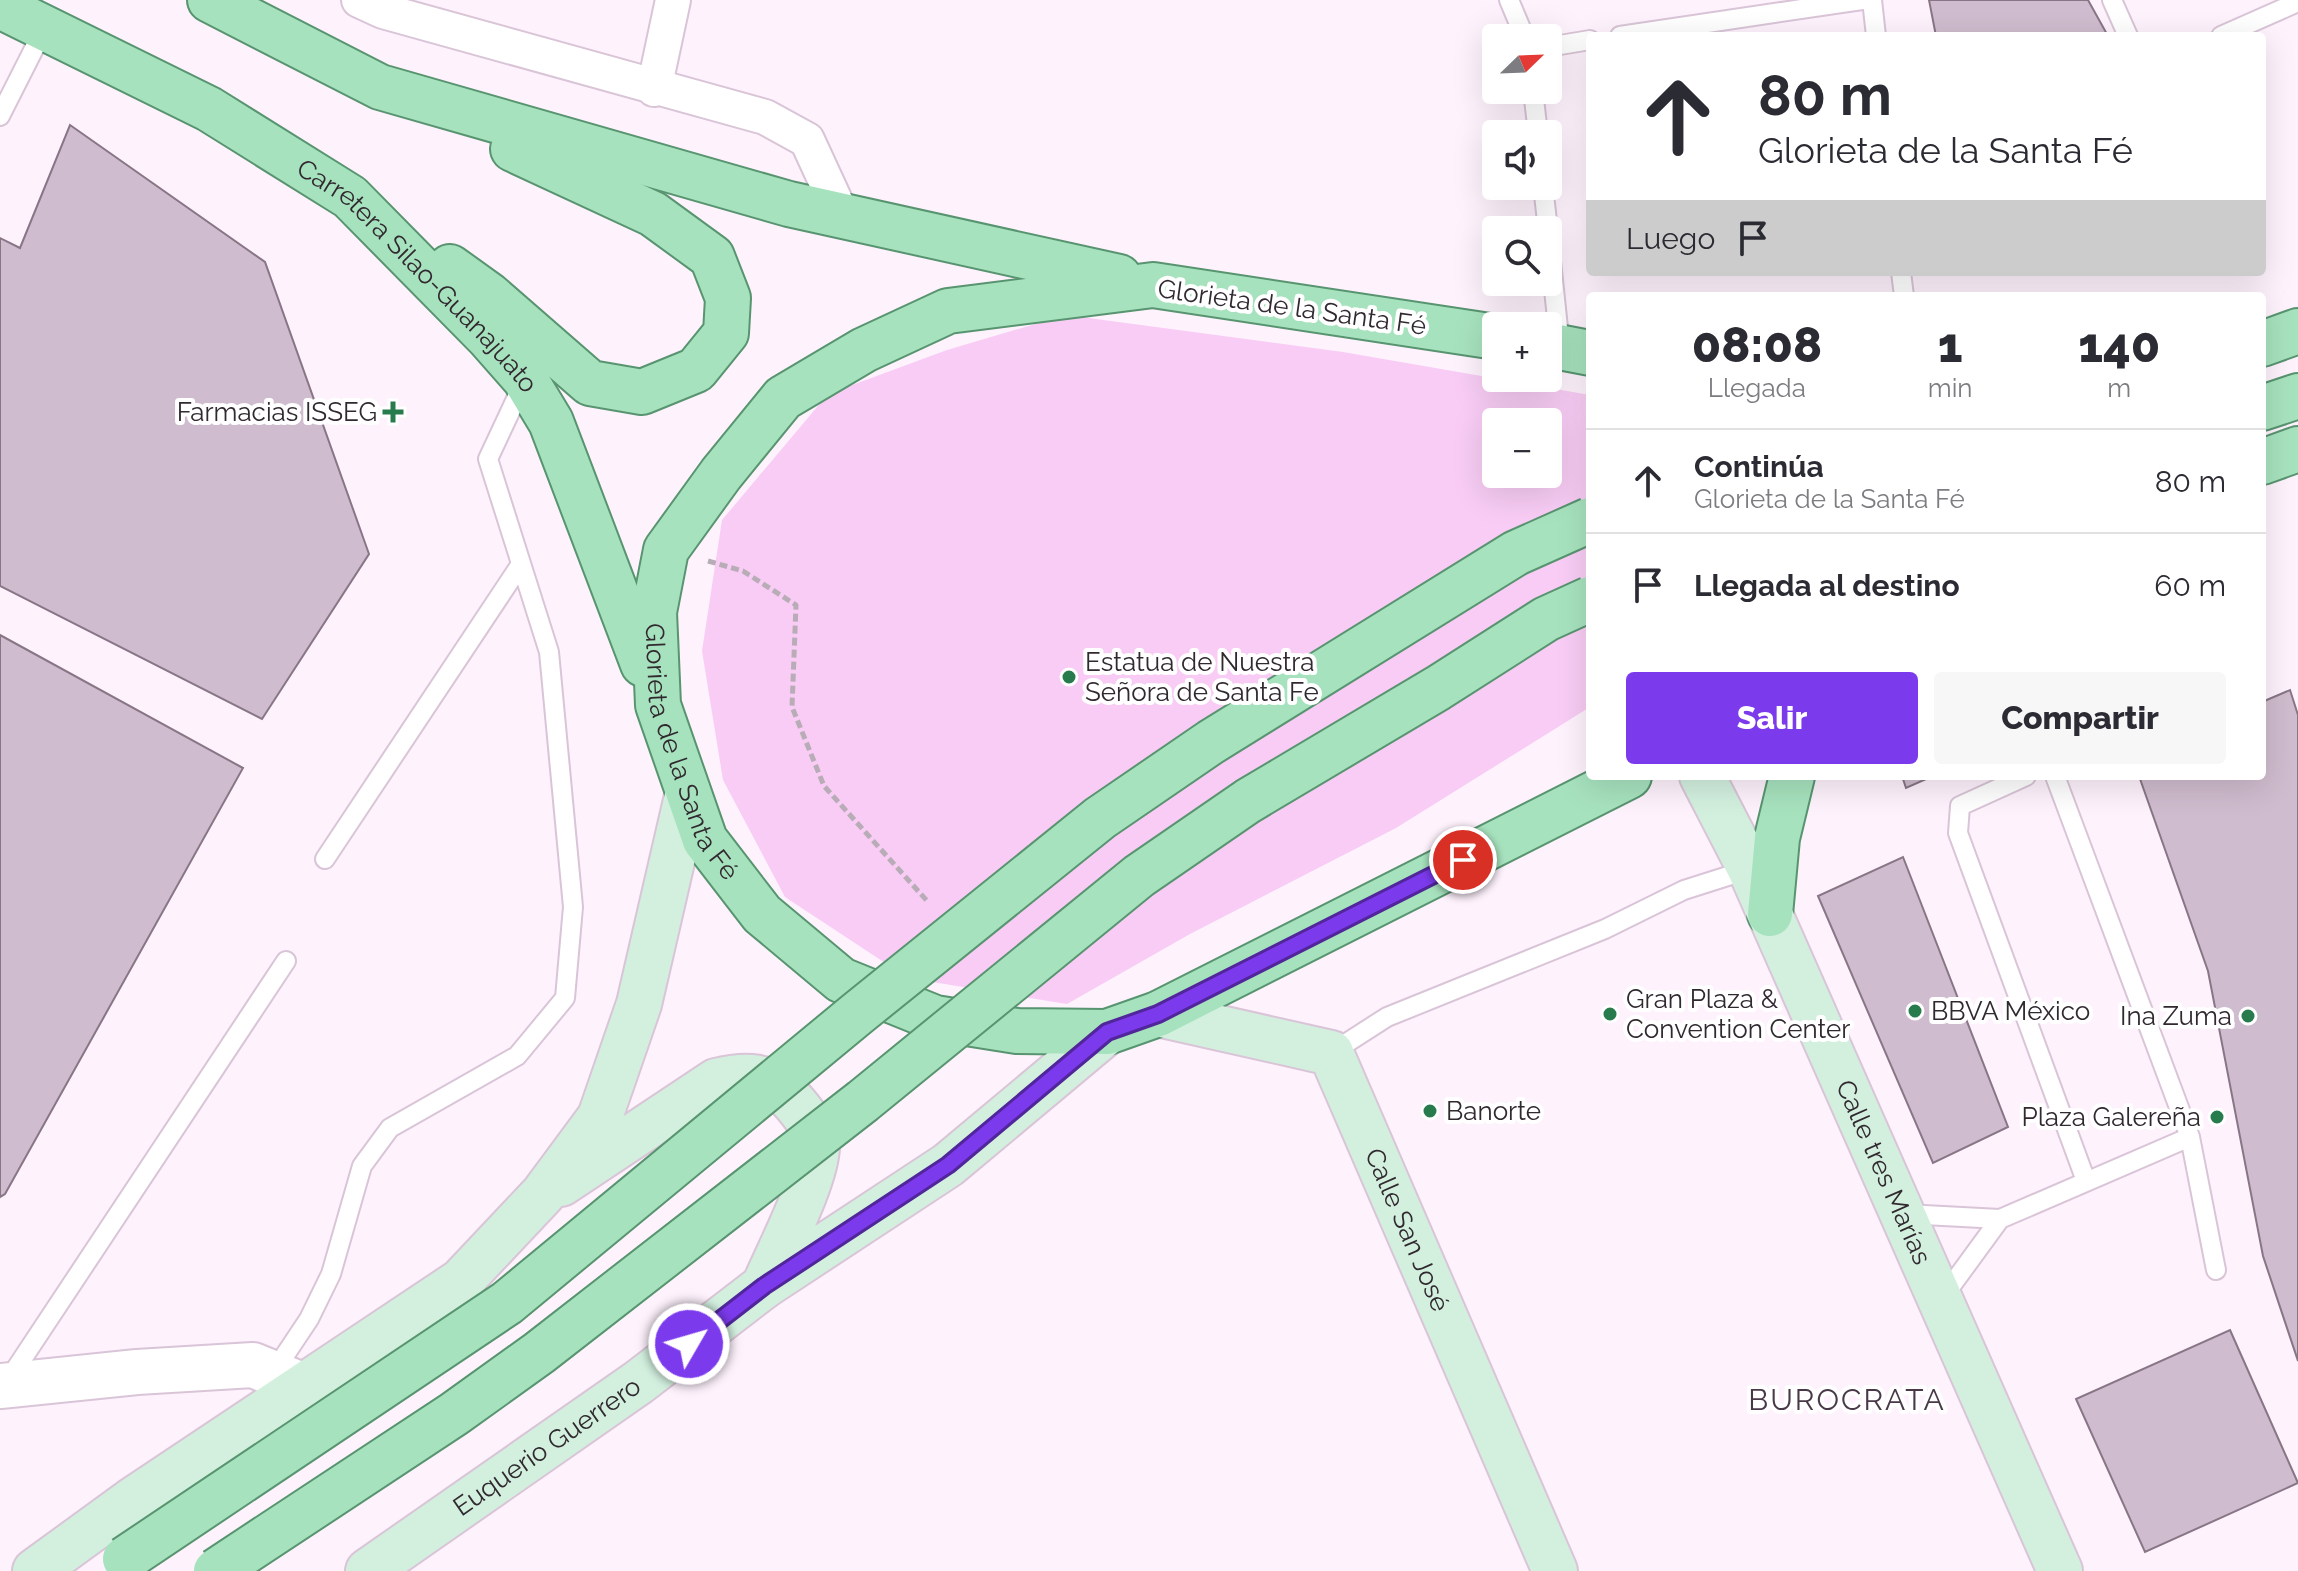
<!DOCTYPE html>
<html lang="es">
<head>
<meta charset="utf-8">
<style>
	body { margin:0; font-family:Raleway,sans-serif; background:#f7f7f7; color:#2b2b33; height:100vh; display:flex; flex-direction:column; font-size:30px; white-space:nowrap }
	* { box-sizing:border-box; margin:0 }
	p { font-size:26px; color:#7c7c81 }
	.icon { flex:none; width:44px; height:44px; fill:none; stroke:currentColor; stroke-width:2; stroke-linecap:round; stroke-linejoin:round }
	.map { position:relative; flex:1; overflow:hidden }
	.panel { position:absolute; left:1586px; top:292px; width:680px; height:488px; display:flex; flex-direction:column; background:#fff; border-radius:8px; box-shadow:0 8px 32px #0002 }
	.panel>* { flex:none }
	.top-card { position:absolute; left:1586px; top:32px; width:680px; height:244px; border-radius:8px; box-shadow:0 8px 32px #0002; background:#fff; color:#2b2b33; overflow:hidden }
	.needle { width:52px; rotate:67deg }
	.controls { position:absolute; left:1482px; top:24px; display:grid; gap:16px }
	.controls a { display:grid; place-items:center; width:80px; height:80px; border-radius:8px; background:#fff; box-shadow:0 8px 32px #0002; font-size:40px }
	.pin { position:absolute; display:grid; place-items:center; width:68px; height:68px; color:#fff; margin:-34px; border:4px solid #fff; border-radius:50%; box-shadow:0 2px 8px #0007 }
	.me { position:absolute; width:88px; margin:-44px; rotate:52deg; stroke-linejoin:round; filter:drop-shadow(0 0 6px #0008) }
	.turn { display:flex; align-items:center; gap:28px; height:168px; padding:0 40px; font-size:36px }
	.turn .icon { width:104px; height:104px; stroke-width:2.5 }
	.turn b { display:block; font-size:56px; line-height:68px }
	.then { display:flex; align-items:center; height:76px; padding:0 40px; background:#0003; gap:16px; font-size:30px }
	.eta { display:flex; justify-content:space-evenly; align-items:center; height:136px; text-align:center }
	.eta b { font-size:48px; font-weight:800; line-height:56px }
	.button { display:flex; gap:16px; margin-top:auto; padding:16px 40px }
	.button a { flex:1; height:92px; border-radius:8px; background:#7c3aed; color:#fff; font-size:32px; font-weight:800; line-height:92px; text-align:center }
	.button a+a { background:#f7f7f7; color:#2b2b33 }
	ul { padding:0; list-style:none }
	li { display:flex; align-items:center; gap:24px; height:104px; padding:0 40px; border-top:2px solid #e1e1e2 }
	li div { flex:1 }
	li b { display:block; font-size:30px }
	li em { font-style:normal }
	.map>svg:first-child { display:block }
	.green { fill:#f8ccf5; fill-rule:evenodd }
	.building { fill:#cfbcce; stroke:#887686; stroke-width:2 }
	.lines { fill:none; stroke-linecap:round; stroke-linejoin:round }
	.service-casing { stroke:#d9c5d7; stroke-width:22 }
	.minor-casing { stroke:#d9c5d7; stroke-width:38 }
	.tertiary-casing { stroke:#d9c5d7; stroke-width:48 }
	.secondary-casing { stroke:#d9c5d7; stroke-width:48 }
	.primary-casing { stroke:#589470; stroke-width:48 }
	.path { stroke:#b8adb7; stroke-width:5; stroke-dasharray:8 4; stroke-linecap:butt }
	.service { stroke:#fff; stroke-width:18 }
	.minor { stroke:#fff; stroke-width:34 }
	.tertiary { stroke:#fff; stroke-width:44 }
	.secondary { stroke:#d3f0df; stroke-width:44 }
	.primary { stroke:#a7e2be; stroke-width:44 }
	.primary-bridge-casing { stroke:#589470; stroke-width:48; stroke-linecap:butt }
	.primary-bridge { stroke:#a7e2be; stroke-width:44 }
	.route-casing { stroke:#51269a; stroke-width:20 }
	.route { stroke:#7c3aed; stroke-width:14 }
	.poi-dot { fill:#287b4d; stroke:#fff; stroke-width:3 }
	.labels { text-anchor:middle; stroke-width:8; stroke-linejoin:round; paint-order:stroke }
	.street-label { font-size:26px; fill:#312930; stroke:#fff }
	.poi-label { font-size:26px; fill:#312930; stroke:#fff; text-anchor:start }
	.quarter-label { font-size:30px; letter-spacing:2px; fill:#493948; stroke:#fff }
</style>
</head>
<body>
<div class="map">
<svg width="2298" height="1571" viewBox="0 0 2298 1571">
	<rect width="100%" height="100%" fill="#fef2fd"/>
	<path class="green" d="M1066 315 1343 352 1590 395V707L1396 828 1190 934 1067 1004 908 978 785 897 723 780 702 651 722 520 828 394 947 350ZM1496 422H1548V474H1496Z"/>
	<path class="building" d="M1929 0H2088L2108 36H1936Z
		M70 125 265 262 369 554 262 719 0 586V238L20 248Z
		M0 635 243 768 5 1194 0 1197Z
		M2290 690 2298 715V1361L2263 1256 2208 971 2139 776H2262V702Z
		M1902 776H1933L1906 788Z
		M1903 857 2008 1127 1933 1163 1818 896Z
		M2230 1330 2298 1483 2145 1552 2076 1399Z"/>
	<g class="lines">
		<g class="service-casing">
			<path id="service" d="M1509 0 1525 38
				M1872 0 1876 36
				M2112 0 2128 36
				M1620 36 1862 0
				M2221 36 2298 2
				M1548 47 1590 40
				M1533 90 1538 134
				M0 116 44 29
				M1543 186 1548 230
				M1548 232 1560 347
				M1901 272 1904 296
				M2026 776 1960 806 1958 833 2086 1181
				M2055 776 2190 1137 2216 1270
				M325 859 521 564
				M1331 1053 1387 1017 1605 929 1684 890 1750 869
				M1905 1214 2000 1219 2190 1137
				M1943 1297 2000 1219
				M273 1373 309 1319 331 1274 362 1166 390 1128 517 1056 565 998 573 907 549 652 488 459 524 382
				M7 1382 286 961"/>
		</g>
		<g class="minor-casing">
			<path id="minor" d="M359 0 383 11 765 117 807 140 842 216
				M654 89 673 0"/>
		</g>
		<g class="tertiary-casing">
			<path id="tertiary" d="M0 1386 137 1372 253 1365 307 1387"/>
		</g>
		<g class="secondary-casing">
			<g id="secondary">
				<path id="s1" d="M1702 776 1750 869 2060 1571"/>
				<path id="s2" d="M1158 1014 1331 1053 1555 1571"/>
				<path d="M561 1184 716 1081C745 1074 769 1073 790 1098 801 1110 816 1128 817 1146 817 1178 778 1253 764 1286"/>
				<path d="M35 1571 134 1499 461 1281 543 1194 600 1117 639 1004 688 792"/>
				<path id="s3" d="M368 1571 639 1382 764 1286 948 1165 1107 1032"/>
			</g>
		</g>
		<g class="primary-casing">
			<g id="primary">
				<path d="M210 0 380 87 789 204 1119 277"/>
				<path id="s4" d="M0 6 209 109 350 197 488 337 525 379 551 422 643 664"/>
				<path d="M450 267 489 295 590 383 642 392 696 370 726 333 728 298 712 257 653 214 513 149"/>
				<path id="s5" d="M1496 337 1153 285 948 311 864 350 783 398 721 474 666 550 654 612 658 705 705 840 762 914 841 980 935 1018 1017 1031 1107 1032 1158 1014 1629 776"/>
				<path d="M2262 344 2298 331"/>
				<path d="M1548 345 1590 353"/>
				<path d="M2262 408 2298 396"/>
				<path d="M2262 462 2298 449"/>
				<path d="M1770 914 1777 838 1792 776"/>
			</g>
		</g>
		<path class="path" d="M708 561 743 571 796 605 792 707 824 786 928 902"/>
		<use href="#service" class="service"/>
		<use href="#minor" class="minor"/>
		<use href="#tertiary" class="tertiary"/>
		<use href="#secondary" class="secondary"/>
		<use href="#primary" class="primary"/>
		<g class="primary-bridge-casing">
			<path id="primary-bridge" d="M125 1559 507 1303 858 1013 1100 818 1211 742 1516 553 1590 520
				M216 1571 454 1414 539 1353 863 1101 1139 876 1248 801 1438 688 1546 619 1590 599"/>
		</g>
		<use href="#primary-bridge" class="primary-bridge"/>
	</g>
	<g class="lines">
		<g class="route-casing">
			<path id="route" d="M689 1344 764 1286 948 1165 1107 1032 1158 1014 1463 860"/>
		</g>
		<use href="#route" class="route"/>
	</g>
	<g class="poi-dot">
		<path d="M389 400h8v8h8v8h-8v8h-8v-8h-8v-8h8z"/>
		<circle cx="1069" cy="677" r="8"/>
		<circle cx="1915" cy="1011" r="8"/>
		<circle cx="1610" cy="1014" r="8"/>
		<circle cx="2248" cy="1016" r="8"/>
		<circle cx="1430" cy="1111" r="8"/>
		<circle cx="2217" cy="1117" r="8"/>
	</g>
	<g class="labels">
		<g class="street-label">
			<text dy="9" stroke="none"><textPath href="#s4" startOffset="502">Carretera Silao-Guanajuato</textPath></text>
			<text transform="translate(1292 307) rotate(8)" y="9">Glorieta de la Santa Fé</text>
			<text dy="9" stroke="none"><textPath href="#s5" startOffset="1142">Glorieta de la Santa Fé</textPath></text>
			<text dy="9" stroke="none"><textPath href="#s1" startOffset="436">Calle tres Marías</textPath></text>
			<text dy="9" stroke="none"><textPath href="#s2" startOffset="370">Calle San José</textPath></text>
			<text dy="9" stroke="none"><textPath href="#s3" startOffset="218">Euquerio Guerrero</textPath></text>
		</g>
		<g class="poi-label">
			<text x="377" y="421" text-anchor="end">Farmacias ISSEG</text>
			<text x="1085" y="671">Estatua de Nuestra<tspan x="1085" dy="30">Señora de Santa Fe</tspan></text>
			<text x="1626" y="1008">Gran Plaza &amp;<tspan x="1626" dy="30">Convention Center</tspan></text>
			<text x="1931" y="1020">BBVA México</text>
			<text x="2232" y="1025" text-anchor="end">Ina Zuma</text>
			<text x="1446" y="1120">Banorte</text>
			<text x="2201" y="1126" text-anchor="end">Plaza Galereña</text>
		</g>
		<g class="quarter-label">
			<text x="1847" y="1410">BUROCRATA</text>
		</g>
	</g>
</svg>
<div class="controls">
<a><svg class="needle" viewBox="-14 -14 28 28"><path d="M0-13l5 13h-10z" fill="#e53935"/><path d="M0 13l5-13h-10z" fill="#7c7c81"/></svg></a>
<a><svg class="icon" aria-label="sound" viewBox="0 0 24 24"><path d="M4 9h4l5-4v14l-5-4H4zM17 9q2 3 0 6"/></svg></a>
<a><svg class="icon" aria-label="search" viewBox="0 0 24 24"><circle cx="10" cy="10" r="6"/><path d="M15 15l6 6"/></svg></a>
<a>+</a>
<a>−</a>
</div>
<div class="pin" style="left:1463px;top:860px;background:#d93025"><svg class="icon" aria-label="arrive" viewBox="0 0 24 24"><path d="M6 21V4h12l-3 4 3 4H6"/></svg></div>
<svg class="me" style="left:689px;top:1344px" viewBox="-20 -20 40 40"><circle r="17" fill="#7c3aed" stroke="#fff" stroke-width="3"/><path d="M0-11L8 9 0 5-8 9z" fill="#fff"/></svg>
<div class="top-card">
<div class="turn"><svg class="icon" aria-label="ahead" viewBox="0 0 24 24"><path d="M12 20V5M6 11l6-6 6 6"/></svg><div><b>80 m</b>Glorieta de la Santa Fé</div></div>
<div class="then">Luego<svg class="icon" aria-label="arrive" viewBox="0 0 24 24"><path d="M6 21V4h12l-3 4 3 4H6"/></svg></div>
</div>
<section class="panel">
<div class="eta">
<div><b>08:08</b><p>Llegada</p></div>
<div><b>1</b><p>min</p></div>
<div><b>140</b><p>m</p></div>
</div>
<ul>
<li><svg class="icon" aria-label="ahead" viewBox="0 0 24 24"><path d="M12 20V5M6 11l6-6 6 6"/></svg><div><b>Continúa</b><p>Glorieta de la Santa Fé</p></div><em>80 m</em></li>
<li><svg class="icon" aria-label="arrive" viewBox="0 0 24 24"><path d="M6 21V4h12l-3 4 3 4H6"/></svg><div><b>Llegada al destino</b></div><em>60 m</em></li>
</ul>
<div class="button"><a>Salir</a><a>Compartir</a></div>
</section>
</div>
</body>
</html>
